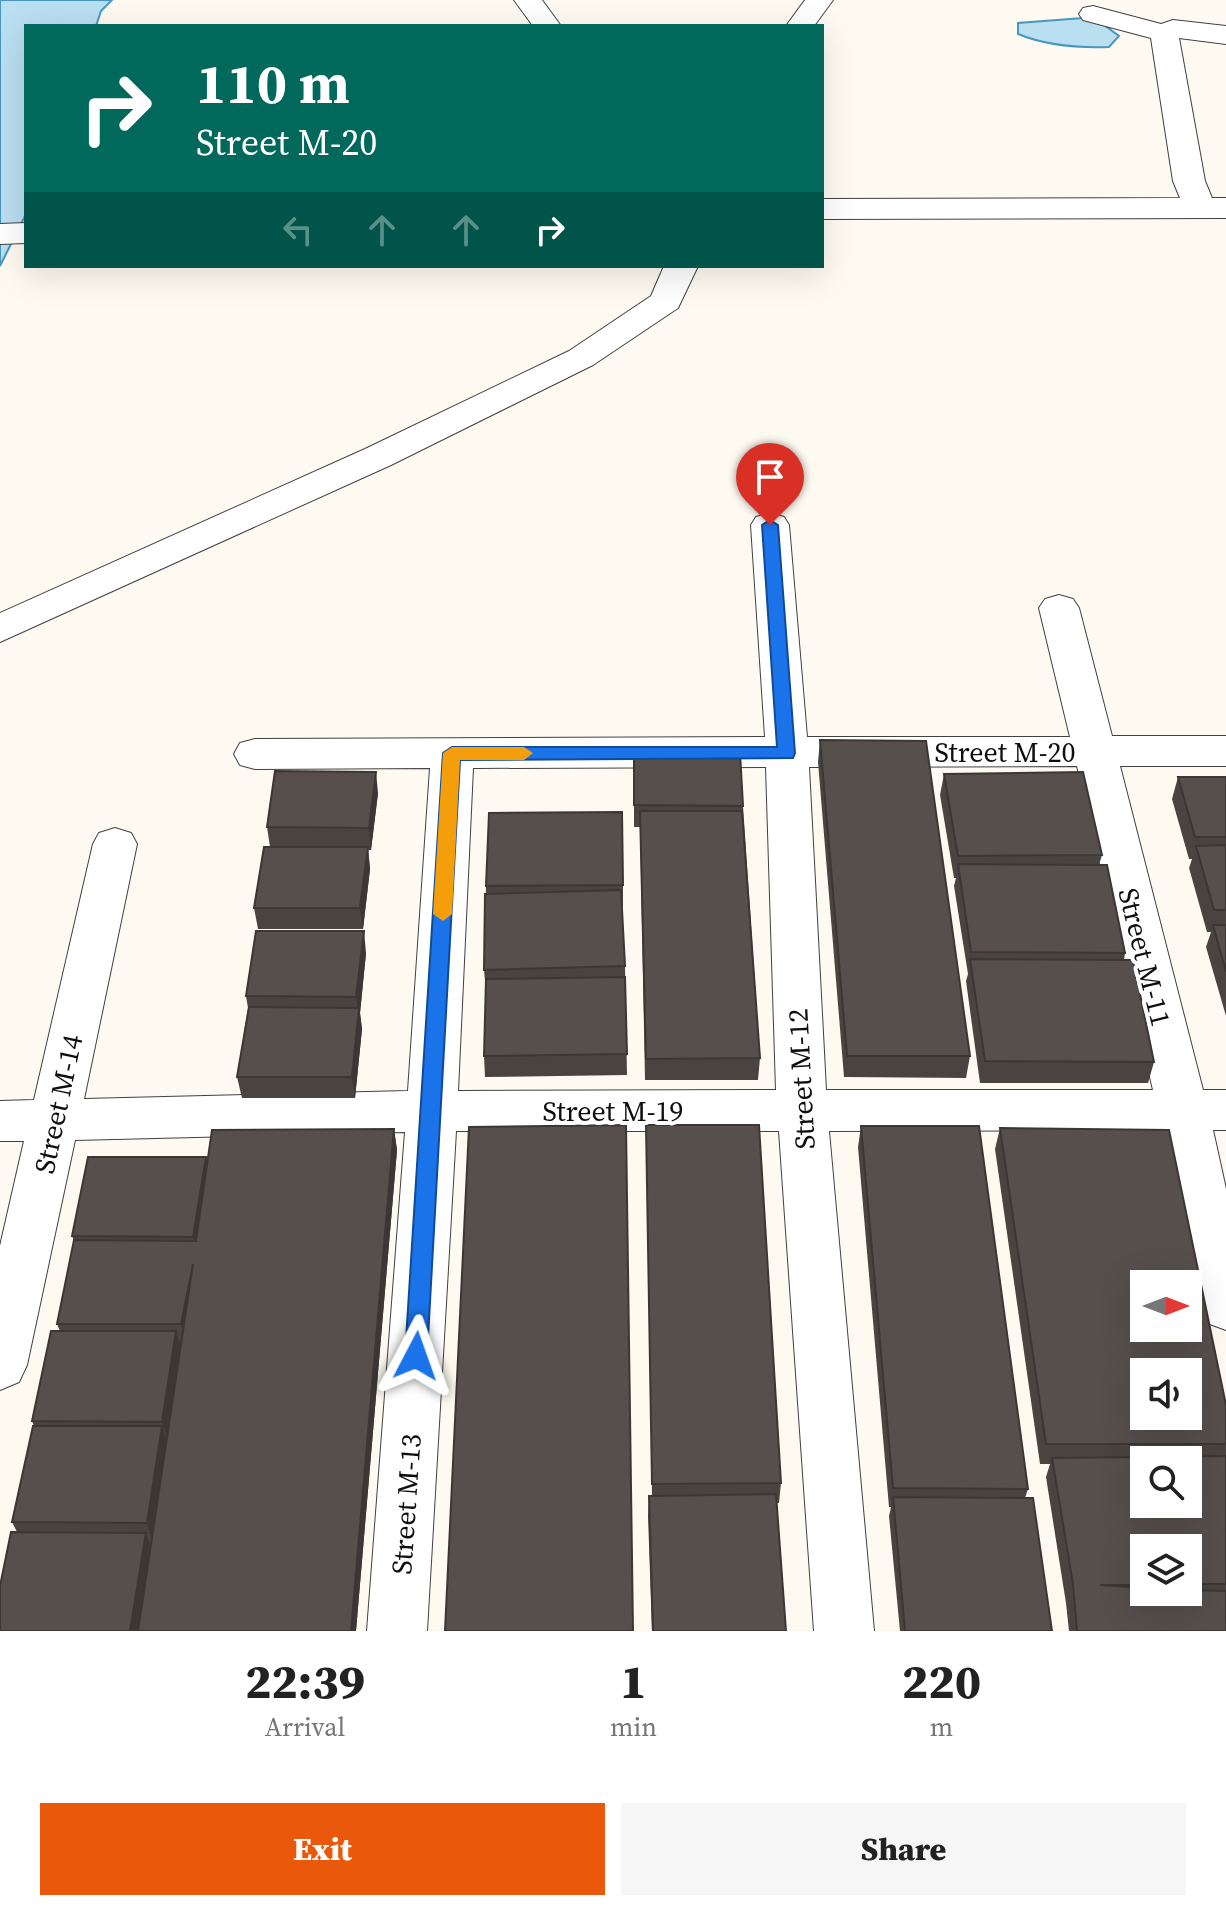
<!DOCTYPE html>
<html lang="en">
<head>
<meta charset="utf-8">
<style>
	body { margin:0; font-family:"Source Serif 4",serif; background:#f6f6f6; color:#222; height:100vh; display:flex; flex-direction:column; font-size:30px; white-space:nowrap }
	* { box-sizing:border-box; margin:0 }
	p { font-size:26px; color:#767676 }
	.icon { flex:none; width:44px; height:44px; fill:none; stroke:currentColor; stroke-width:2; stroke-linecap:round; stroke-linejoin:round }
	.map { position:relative; height:1631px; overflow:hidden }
	.drawer { display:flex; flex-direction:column; background:#fff; flex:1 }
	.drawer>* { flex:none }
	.guide { position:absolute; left:24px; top:24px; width:800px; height:244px; border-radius:0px; box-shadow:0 8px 32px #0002; background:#00695c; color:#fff; overflow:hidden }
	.needle { width:52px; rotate:90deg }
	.controls { position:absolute; left:1130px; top:1270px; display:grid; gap:16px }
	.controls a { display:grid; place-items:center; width:72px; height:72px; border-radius:0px; background:#fff; box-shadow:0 8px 32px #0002; font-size:40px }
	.pin { position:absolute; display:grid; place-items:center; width:68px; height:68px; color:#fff; margin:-82px -34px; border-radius:50% 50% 50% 0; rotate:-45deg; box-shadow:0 0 8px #0007 }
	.pin .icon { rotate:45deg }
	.me { position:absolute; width:88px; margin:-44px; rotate:4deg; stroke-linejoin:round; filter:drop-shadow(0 0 6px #0008) }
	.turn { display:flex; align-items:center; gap:28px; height:168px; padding:0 40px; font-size:36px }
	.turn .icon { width:104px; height:104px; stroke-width:2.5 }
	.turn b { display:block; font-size:56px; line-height:68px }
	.lanes { display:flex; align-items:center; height:76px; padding:0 40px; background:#0003; justify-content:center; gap:40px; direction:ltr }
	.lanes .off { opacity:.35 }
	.eta { display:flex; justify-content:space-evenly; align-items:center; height:136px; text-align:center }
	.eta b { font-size:48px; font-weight:800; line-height:56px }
	.primary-button { display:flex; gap:16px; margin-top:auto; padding:16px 40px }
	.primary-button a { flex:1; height:92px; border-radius:0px; background:#ea580c; color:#fff; font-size:32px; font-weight:800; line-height:92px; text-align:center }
	.primary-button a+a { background:#f6f6f6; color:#222 }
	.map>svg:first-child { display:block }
	.water { fill:#badff0; stroke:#4897c1; stroke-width:2 }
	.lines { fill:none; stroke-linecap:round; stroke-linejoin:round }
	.minor-casing { stroke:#414141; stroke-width:2 }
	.minor { fill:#fff; fill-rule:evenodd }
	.wall { fill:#4a4441; fill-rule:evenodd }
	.shaded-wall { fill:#3c3735 }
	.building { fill:#564f4c; stroke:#3c3735; stroke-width:2; fill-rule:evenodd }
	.route { fill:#1a73e8; stroke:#114b97; stroke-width:2 }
	.slow { fill:#f59e0b }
	.labels { text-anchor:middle; stroke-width:8; stroke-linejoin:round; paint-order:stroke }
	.street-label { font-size:28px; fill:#0e0e0e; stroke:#fff }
</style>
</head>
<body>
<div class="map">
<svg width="1226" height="1631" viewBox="0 0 1226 1631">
	<rect width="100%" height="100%" fill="#fefaf1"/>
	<path class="water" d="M0 0H112L101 11 96 26H26V214L0 266Z
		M1083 18 1104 25 1119 36 1109 47C1078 48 1047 46 1018 34V23Z"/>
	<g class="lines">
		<g class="minor-casing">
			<path id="minor" d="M514 0H542L561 26H533Z
				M805 0H833L814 26H786Z
				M1093 6 1161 24 1173 20 1226 26V44L1179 38 1205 181 1212 198H1226V218L822 219V199L1180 198 1173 181 1151 38 1083 20 1079 14 1083 8Z
				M26 223V243L0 244V224Z
				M664 266H698L678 308 593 365 391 465 0 642V613L365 449 569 351 651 296Z
				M770 513 784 517 789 525 807 737H1070L1039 608 1045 599 1059 595 1073 599 1079 608 1112 736H1226V766H1120L1203 1090H1226V1130H1213L1226 1189V1330L1207 1323 1199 1306 1162 1130 829 1131 874 1631H814L779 1131H456L427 1631H367L405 1132 75 1140 27 1365 19 1382 0 1390V1246L24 1141H0V1101L34 1100 93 844 99 833 115 828 131 833 137 844 84 1099 408 1091 430 768 255 769 240 765 234 754 240 743 255 739 765 737 751 525 756 517ZM1077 766 1153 1090H826L809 767ZM766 767 776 1090 458 1091 473 768Z"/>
		</g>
		<use href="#minor" class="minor"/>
	</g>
	<path class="wall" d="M820 740 970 1056 966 1078 844 1077 818 762Z
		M634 751 743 806 760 1058 758 1080H645L640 827H634Z
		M944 774 1102 855 1099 865 1125 953 1124 960 1154 1062 1148 1083H980L966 981 968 974 954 886 956 878H954L940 795Z
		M1178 777H1226V1016L1206 947 1211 932H1207L1189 868 1192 859H1189L1172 799Z
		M378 793 371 850H368L370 869 363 929H258L254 908 270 847 267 827Z
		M623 885V906H622L625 966 627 1075 485 1077 484 1056 486 992 484 970 486 886Z
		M366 953 360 1013 362 1029 355 1098H242L237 1077 248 1008 246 996Z
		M646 1125 781 1483 779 1503H777L786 1631H652L648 1516 649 1496H652Z
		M861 1126 1028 1489 1025 1498 1052 1631H900L889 1516 891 1507H889L858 1147Z
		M1000 1128 1226 1405V1631H1069L1066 1603 1046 1477 1050 1464H1040L995 1149ZM1144 1548H1188V1592H1144Z
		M394 1129 397 1150 356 1631 17 1532 12 1522 34 1426 32 1421 60 1331 57 1324 74 1241 72 1236 206 1157 207 1163Z"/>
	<path class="shaded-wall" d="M376 772 378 793 371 850 369 828Z
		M368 847 370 869 363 929 360 908Z
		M364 931 366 953 360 1013 362 1029 355 1098 352 1077 358 1013 356 997Z
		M394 1129 397 1150 356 1631H351Z
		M206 1157 211 1178 198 1257 193 1237Z
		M193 1264 187 1345 181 1324Z
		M176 1331 182 1352 168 1441 162 1422Z
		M162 1426 168 1446 153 1542 147 1523Z
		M146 1533 152 1552 140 1631H130Z"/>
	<path class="building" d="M820 740 926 741 970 1056H847Z
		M634 751 740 752 743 806 634 805Z
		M275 771 376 772 369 828 267 827Z
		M1083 772 1102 855 958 856 944 774Z
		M1178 777H1226V837H1195Z
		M640 811H742L760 1058 646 1059Z
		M622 812 623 885 486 886 489 813Z
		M1226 845V910H1214L1196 846Z
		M264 847H368L360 908H254Z
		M958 864 1107 865 1125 953 971 952Z
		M621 890 625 966 484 970 485 894Z
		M1213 925H1226V972Z
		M256 931H364L356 997 246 996Z
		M970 959 1133 960 1154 1062 985 1061Z
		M625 977 627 1054 484 1056 486 979Z
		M249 1007 359 1008 352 1077H237Z
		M626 1125 633 1631H445L469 1127Z
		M646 1125H759L781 1483 652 1484Z
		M861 1126H979L1028 1489 893 1488Z
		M1000 1128 1169 1130 1226 1405V1444H1046ZM1144 1284H1188V1328H1144ZM1144 1372H1188V1416H1144Z
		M394 1129 351 1631H138L193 1264 181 1324H57L74 1240 196 1241 212 1130Z
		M88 1157H206L193 1237 72 1236Z
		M51 1331H176L162 1422 32 1421Z
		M33 1426H162L147 1523 12 1522Z
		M1226 1456V1584H1188V1548H1144V1585H1100L1144 1588V1592H1188V1590L1226 1591V1631H1077L1073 1584 1052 1458ZM1144 1460H1188V1504H1144Z
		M776 1494 786 1631H653L649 1496Z
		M893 1497 1033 1498 1052 1631H905Z
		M11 1532 146 1533 130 1631H0V1586Z"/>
	<path class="route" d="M770 520 778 525 795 753 793 758 460 760 427 1356 424 1363 416 1366 408 1363 405 1356 443 753 452 747H777L762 525Z"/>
	<path class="slow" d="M452 747H524L533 753 524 760H460L452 914 443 921 433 914 443 753Z"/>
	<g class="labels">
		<g class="street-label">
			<text x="1005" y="762">Street M-20</text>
			<text transform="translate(1145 957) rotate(76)" y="10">Street M-11</text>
			<text transform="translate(801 1079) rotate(-93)" y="10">Street M-12</text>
			<text transform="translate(58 1104) rotate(-78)" y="10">Street M-14</text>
			<text x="613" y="1121">Street M-19</text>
			<text transform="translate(406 1504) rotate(-86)" y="10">Street M-13</text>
		</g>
	</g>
</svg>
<div class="controls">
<a><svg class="needle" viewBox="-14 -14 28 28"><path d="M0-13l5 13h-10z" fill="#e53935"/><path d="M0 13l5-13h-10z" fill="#767676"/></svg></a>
<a><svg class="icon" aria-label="sound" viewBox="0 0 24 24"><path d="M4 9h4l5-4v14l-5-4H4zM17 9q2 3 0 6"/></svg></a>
<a><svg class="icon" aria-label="search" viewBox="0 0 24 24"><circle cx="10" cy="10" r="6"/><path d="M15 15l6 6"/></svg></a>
<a><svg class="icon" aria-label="layers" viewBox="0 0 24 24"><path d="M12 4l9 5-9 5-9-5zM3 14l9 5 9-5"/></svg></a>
</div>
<div class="pin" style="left:770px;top:525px;background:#d93025"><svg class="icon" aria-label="arrive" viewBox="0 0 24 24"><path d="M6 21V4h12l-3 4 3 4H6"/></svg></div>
<svg class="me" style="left:416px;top:1356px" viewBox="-20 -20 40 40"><path d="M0-17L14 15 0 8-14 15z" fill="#1a73e8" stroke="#fff" stroke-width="4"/></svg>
<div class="guide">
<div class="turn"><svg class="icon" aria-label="right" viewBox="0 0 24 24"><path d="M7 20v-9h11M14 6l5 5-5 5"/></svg><div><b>110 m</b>Street M-20</div></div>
<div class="lanes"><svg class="icon off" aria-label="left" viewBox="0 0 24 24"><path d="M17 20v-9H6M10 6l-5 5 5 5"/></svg><svg class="icon off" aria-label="ahead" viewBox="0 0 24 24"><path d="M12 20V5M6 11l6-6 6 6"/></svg><svg class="icon off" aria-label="ahead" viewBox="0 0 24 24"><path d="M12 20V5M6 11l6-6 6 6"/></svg><svg class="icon" aria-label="right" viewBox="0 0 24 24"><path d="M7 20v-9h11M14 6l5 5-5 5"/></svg></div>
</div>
</div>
<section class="drawer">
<div class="eta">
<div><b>22:39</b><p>Arrival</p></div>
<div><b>1</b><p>min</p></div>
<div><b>220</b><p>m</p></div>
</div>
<div class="primary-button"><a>Exit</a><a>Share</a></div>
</section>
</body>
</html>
